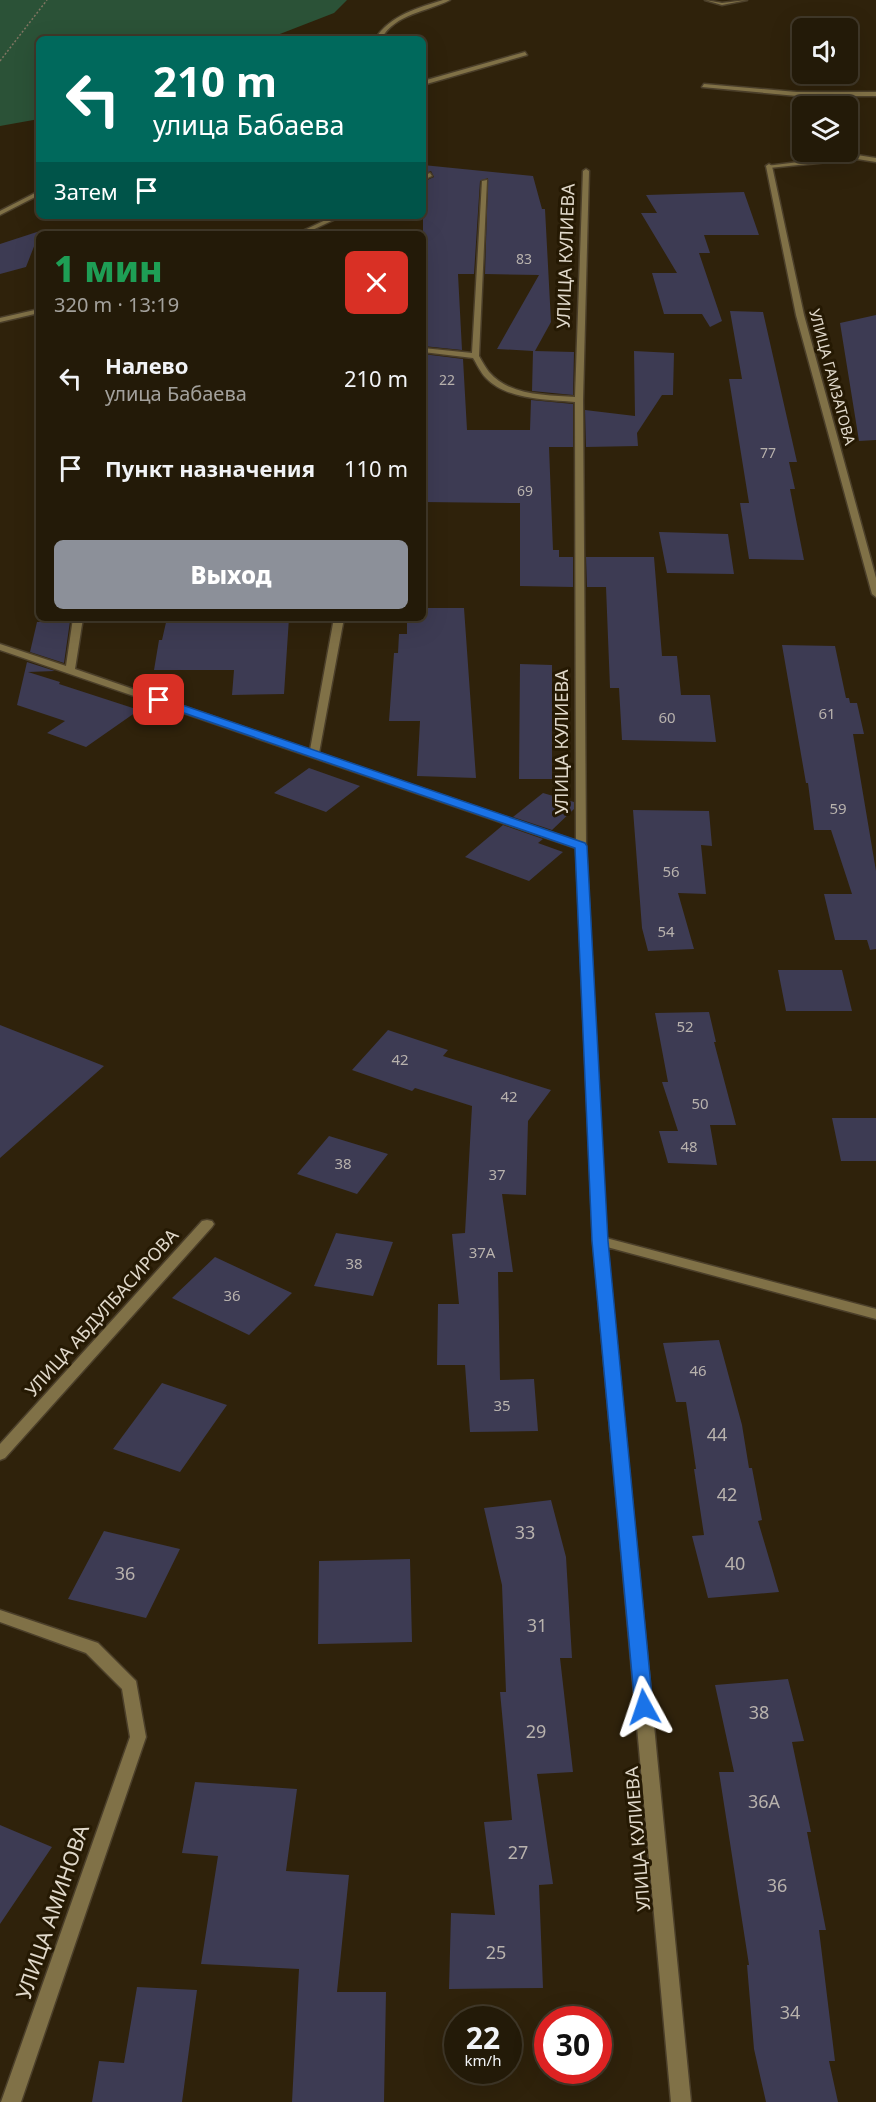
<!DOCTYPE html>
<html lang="ru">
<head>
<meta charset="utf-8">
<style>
	body { margin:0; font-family:"Noto Sans",sans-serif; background:#2f2716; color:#f1f3f6; height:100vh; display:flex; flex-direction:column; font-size:22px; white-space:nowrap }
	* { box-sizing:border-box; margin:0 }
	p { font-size:20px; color:#a3a19c }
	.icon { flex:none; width:33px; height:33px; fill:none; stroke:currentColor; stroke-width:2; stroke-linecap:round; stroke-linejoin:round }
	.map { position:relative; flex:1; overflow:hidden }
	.sheet { position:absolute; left:36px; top:231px; width:390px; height:390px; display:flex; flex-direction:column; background:#231a08; border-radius:9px; box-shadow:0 6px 24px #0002,0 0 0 2px #403829 }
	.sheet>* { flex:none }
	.top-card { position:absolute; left:36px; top:36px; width:390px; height:183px; border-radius:9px; box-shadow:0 6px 24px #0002,0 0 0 2px #403829; background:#00695c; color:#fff; overflow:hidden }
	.buttons { position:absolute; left:792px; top:18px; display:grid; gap:12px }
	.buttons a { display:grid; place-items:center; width:66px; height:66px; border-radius:9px; background:#231a08; box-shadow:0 6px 24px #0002,0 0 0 2px #403829; font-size:30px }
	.speed { position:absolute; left:444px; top:2006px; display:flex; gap:12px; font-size:30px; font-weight:700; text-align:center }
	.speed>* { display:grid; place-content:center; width:78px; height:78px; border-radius:50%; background:#231a08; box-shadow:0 6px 24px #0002,0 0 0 2px #403829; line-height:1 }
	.speed small { font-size:15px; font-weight:400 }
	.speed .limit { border:9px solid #d22; background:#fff; color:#111 }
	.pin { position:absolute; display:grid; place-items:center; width:51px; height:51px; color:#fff; margin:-26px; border-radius:12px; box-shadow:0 3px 9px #0006 }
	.me { position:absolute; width:66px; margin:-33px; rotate:355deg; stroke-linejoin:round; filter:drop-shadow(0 0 4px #0008) }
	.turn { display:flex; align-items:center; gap:21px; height:126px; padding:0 18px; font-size:27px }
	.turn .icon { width:78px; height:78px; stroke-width:2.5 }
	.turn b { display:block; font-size:42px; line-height:51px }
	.then { display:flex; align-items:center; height:57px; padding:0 18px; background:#0003; gap:12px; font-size:22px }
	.round { display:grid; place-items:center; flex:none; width:63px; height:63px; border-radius:9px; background:#2f2716 }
	.headline { display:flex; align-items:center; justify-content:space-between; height:102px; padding:0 18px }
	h1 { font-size:36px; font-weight:800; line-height:45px; color:#1e9e55 }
	.button { display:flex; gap:12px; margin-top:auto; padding:12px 18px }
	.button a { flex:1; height:69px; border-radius:9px; background:#8c9099; color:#fff; font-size:24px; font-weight:800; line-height:69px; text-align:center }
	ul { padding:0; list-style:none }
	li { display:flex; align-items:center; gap:18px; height:90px; padding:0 18px }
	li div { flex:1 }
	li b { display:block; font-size:22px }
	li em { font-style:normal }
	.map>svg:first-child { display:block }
	.green { fill:#2b5237 }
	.building { fill:#3d3b53 }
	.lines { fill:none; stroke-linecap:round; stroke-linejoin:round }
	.service-casing { stroke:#4b3f2a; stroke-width:3 }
	.minor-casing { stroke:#4b3f2a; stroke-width:3 }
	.path { stroke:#807562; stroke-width:1.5; stroke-dasharray:2 2; stroke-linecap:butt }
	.service { fill:#807147; fill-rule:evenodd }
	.minor { fill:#807147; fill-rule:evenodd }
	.route { fill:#1a73e8; stroke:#114b97; stroke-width:1.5 }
	.labels { text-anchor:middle; stroke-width:6; stroke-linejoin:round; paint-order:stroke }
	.far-number-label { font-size:14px; fill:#b8b2ad }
	.far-street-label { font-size:15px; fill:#e1d9cb; stroke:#251903 }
	.number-label { font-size:15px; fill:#b8b2ad }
	.street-label { font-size:18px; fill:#e1d9cb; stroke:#251903 }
	.near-number-label { font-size:18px; fill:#b8b2ad }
	.near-street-label { font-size:21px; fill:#e1d9cb; stroke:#251903 }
</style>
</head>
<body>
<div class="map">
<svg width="876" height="2102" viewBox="0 0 876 2102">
	<rect width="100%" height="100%" fill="#2f220b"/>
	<path class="green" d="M0 0H347L334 13 267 39H39V119L0 126Z"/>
	<path class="building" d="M423 165 533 176 542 209H545L551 322 535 351 574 352 573 395 532 391 533 351 497 349 539 275 485 274 488 178 480 181 474 274H458L462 350 423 346V182L434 177 431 171 423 174Z
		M744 192 759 235H704L710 253H699L722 321 710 327 702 314H664L652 273H677L641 213H657L646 195Z
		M40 231 26 267 0 274V244Z
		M730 311 763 312 797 462H789L795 489H790L804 560 749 559 740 503H749L729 379H742Z
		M876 315V440L859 441 840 323Z
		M634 351 674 353 673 395H662L637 433 638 446 586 447 585 410 635 416Z
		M423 354 463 359 467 430H530L531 400 573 404V447H549L553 550H559V557H573V587L520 586V503L423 502Z
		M659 532 728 534 734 574 667 573Z
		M586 557H654L662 656H677L681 695H710L716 742 622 740 619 688H610L606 587H587Z
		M423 608H464L476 778 417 776 420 721H389L394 653H398L399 634H407V618H423Z
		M167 618H289L284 694 232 695 234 670H154L159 640H162Z
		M70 621 64 663 30 652 37 622Z
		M782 645 835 646 846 698H849L850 703H857L864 734H853L876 871V949L870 950 867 940H835L824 894H852L831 830H814L808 783H806Z
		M27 662 55 671 28 672 60 682 59 684 139 710 86 747 47 733 65 721 17 705Z
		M520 664 552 665V779H519Z
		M309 768 360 786 326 812 274 793Z
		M543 793 574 802V809L552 830 513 817Z
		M633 810 709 811 712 846 701 845 706 894 678 893 694 949 648 951 642 928Z
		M503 825 543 839 538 843 563 852 529 881 465 857Z
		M778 970H842L852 1011H786Z
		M709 1012 716 1042H714L736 1125H710L717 1165 668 1163 659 1131H678L662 1082H668L655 1013Z
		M0 1025 104 1066 0 1158Z
		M388 1030 448 1050 443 1056 551 1090 528 1121 526 1195 502 1194 513 1272H498L500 1380 534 1379 538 1431 470 1432 465 1365H437L438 1304H459L452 1234 465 1233 472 1106 415 1088 412 1091 352 1070Z
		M832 1118H876V1161H841Z
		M329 1136 388 1154 357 1194 297 1174Z
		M336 1233 393 1242 373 1296 314 1286Z
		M215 1257 292 1293 249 1335 172 1298Z
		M719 1340 742 1425 749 1468H752L762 1520 758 1521 779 1592 708 1598 692 1536 704 1535 694 1469H696L686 1402H676L663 1343Z
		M162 1383 227 1405 180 1472 113 1449Z
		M551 1500 566 1557 572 1658H560L573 1772 537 1774 553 1884 539 1885 543 1988 449 1989 451 1913 495 1915 484 1822 512 1820 500 1692H506L502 1585 484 1508Z
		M104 1531 180 1549 146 1618 68 1599Z
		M410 1559 412 1642 318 1644 319 1561Z
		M788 1679 804 1741 792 1742 811 1832H807L826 1930H819L835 2061H829L838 2102H766L754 2049 747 1965H749L719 1772H734L715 1685Z
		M195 1782 297 1789 286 1871 349 1875 337 1992H386L384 2102H292L299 1969 201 1964 218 1856 182 1853Z
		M0 1825 52 1847 0 1924Z
		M137 1987 197 1990 182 2102H92L99 2061 124 2063Z"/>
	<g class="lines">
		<g class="service-casing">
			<path id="service" d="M857 155 876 158V162L857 159 769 168 766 166Z"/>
		</g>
		<g class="minor-casing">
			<path id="minor" d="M443 0H450C427 12 396 13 381 39H375C390 15 418 8 443 0Z
				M705 0 722 3 747 0 722 5Z
				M525 52 527 55 423 85V81Z
				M704 84 797 92H876V96H797L702 87Z
				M769 164 772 166 804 315 876 578V597L872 594 796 315 766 166Z
				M586 169 589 171 583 400 586 846 606 1238 876 1309V1319L607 1247 691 2102H671L593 1241 576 848 0 650V644L66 666 73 618H83L75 669 310 750 334 618H344L319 753 576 841 575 402C546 399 507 400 486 378 480 372 477 364 473 358L423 352V348L472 353 482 181 487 180 479 356C482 361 485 367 489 372 509 396 547 395 575 397L583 171Z
				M430 173 432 176 423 180V176Z
				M39 191V195L0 215V211Z
				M334 216H342L304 234H296Z
				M39 309V313L0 322V318Z
				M207 1220 212 1221 214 1224 212 1227 5 1458 0 1460V1444L202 1221Z
				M0 1610 98 1643 136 1681 146 1737 21 2102H1L130 1737 122 1689 86 1653 0 1622Z"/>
		</g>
		<path class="path" d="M0 61 47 0"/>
		<use href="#service" class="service"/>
		<use href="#minor" class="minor"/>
	</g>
	<path class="route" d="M159 697 585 843 587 846 608 1241 653 1707 651 1712 644 1714 637 1712 635 1707 592 1241 575 848 155 703 153 700Z"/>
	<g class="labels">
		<g class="far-number-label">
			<text x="524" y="264">83</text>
			<text x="447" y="385">22</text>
			<text x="768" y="458">77</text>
			<text x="525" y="496">69</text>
		</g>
		<g class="far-street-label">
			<text transform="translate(832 377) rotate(75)" y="5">УЛИЦА ГАМЗАТОВА</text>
		</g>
		<g class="number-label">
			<text x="827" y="719">61</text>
			<text x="667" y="723">60</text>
			<text x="838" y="814">59</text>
			<text x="671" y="877">56</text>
			<text x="666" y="937">54</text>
			<text x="685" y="1032">52</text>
			<text x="400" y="1065">42</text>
			<text x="509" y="1102">42</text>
			<text x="700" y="1109">50</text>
			<text x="689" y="1152">48</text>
			<text x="343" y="1169">38</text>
			<text x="497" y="1180">37</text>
			<text x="482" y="1258">37А</text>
			<text x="354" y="1269">38</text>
			<text x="232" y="1301">36</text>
			<text x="698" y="1376">46</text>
			<text x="502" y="1411">35</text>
		</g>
		<g class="street-label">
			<text transform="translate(566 256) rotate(-88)" y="6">УЛИЦА КУЛИЕВА</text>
			<text transform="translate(562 742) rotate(-90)" y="6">УЛИЦА КУЛИЕВА</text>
			<text transform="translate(102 1313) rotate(-48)" y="6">УЛИЦА АБДУЛБАСИРОВА</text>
			<text transform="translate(638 1839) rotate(-95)" y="6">УЛИЦА КУЛИЕВА</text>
		</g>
		<g class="near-number-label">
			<text x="717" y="1441">44</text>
			<text x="727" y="1501">42</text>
			<text x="525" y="1539">33</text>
			<text x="735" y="1570">40</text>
			<text x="125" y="1580">36</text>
			<text x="537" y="1632">31</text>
			<text x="759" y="1719">38</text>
			<text x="536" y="1738">29</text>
			<text x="764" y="1808">36А</text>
			<text x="518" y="1859">27</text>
			<text x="777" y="1892">36</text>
			<text x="496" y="1959">25</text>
			<text x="790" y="2019">34</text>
		</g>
		<g class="near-street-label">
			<text transform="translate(53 1912) rotate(-71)" y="7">УЛИЦА АМИНОВА</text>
		</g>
	</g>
</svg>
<div class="buttons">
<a><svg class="icon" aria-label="sound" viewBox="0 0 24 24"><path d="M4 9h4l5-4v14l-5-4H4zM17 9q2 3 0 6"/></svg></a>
<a><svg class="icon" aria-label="layers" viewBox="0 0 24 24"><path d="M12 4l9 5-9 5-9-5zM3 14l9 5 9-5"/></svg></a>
</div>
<div class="speed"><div>22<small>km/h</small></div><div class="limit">30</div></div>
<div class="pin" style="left:159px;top:700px;background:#d93025"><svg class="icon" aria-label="arrive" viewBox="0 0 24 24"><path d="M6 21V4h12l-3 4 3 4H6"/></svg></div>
<svg class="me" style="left:644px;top:1707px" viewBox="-20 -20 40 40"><path d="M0-17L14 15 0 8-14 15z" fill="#1a73e8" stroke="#fff" stroke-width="4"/></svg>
<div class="top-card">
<div class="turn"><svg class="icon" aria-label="left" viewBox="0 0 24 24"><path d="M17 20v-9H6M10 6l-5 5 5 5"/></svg><div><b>210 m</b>улица Бабаева</div></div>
<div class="then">Затем<svg class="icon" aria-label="arrive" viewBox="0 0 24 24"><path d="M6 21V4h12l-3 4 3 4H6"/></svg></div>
</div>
<section class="sheet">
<div class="headline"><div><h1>1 мин</h1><p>320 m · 13:19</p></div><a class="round" style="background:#d93025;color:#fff"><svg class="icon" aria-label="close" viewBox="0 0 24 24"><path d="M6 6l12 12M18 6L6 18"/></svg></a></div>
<ul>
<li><svg class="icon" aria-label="left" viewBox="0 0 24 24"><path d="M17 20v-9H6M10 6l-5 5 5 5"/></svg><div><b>Налево</b><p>улица Бабаева</p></div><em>210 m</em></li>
<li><svg class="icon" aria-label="arrive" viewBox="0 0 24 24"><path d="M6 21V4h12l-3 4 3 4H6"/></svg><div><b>Пункт назначения</b></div><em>110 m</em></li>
</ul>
<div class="button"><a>Выход</a></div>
</section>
</div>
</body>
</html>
